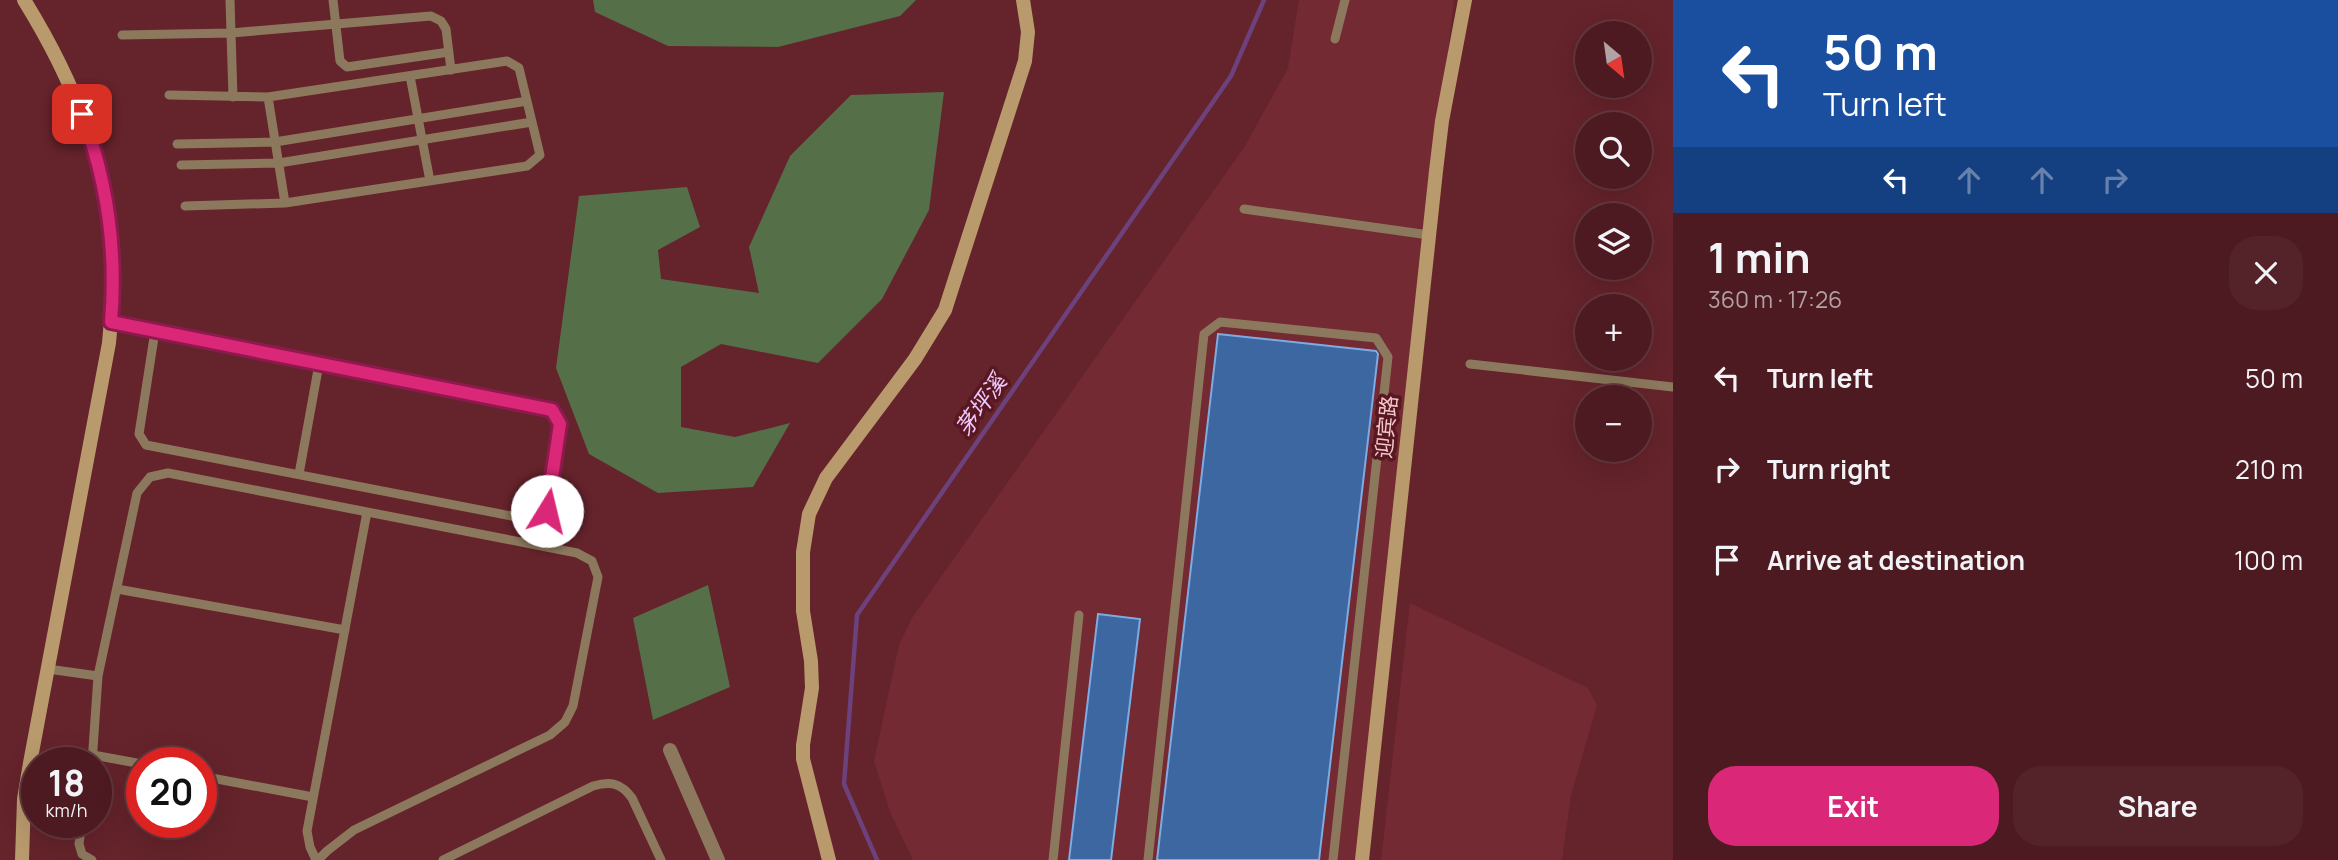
<!DOCTYPE html>
<html lang="en">
<head>
<meta charset="utf-8">
<style>
	body { margin:0; font-family:Manrope,"Noto Sans SC",sans-serif; background:#532329; color:#f1f3f6; height:100vh; display:flex; flex-direction:column; font-size:26px; white-space:nowrap }
	* { box-sizing:border-box; margin:0 }
	p { font-size:23px; color:#b2a1a5 }
	.icon { flex:none; width:38px; height:38px; fill:none; stroke:currentColor; stroke-width:2; stroke-linecap:round; stroke-linejoin:round }
	.map { position:relative; flex:1; overflow:hidden }
	.sheet { display:flex; flex-direction:column; background:#4c1a20; width:665px }
	.sheet>* { flex:none }
	.banner { background:#1a4fa0; color:#fff; overflow:hidden }
	.needle { width:46px; rotate:151deg }
	.controls { position:absolute; left:1575px; top:21px; display:grid; gap:14px }
	.controls a { display:grid; place-items:center; width:77px; height:77px; border-radius:50%; background:#4c1a20; box-shadow:0 7px 28px #0002,0 0 0 2px #63383e; font-size:35px }
	.speed { position:absolute; left:21px; top:747px; display:flex; gap:14px; font-size:35px; font-weight:700; text-align:center }
	.speed>* { display:grid; place-content:center; width:91px; height:91px; border-radius:50%; background:#4c1a20; box-shadow:0 7px 28px #0002,0 0 0 2px #63383e; line-height:1 }
	.speed small { font-size:18px; font-weight:400 }
	.speed .limit { border:10px solid #d22; background:#fff; color:#111 }
	.pin { position:absolute; display:grid; place-items:center; width:60px; height:60px; color:#fff; margin:-30px; border-radius:14px; box-shadow:0 4px 10px #0006 }
	.me { position:absolute; width:77px; margin:-38px; rotate:9deg; stroke-linejoin:round; filter:drop-shadow(0 0 5px #0008) }
	.turn { display:flex; align-items:center; gap:24px; height:147px; padding:0 35px; font-size:32px }
	.turn .icon { width:91px; height:91px; stroke-width:2.5 }
	.turn b { display:block; font-size:49px; line-height:60px }
	.lanes { display:flex; align-items:center; height:66px; padding:0 35px; background:#0003; justify-content:center; gap:35px; direction:ltr }
	.lanes .off { opacity:.35 }
	.round { display:grid; place-items:center; flex:none; width:74px; height:74px; border-radius:28px; background:#532329 }
	.summary { display:flex; align-items:center; justify-content:space-between; height:119px; padding:0 35px }
	h1 { font-size:42px; font-weight:700; line-height:52px }
	.button { display:flex; gap:14px; margin-top:auto; padding:14px 35px }
	.button a { flex:1; height:80px; border-radius:28px; background:#db2777; color:#fff; font-size:28px; font-weight:700; line-height:80px; text-align:center }
	.button a+a { background:#532329; color:#f1f3f6 }
	ul { padding:0; list-style:none }
	li { display:flex; align-items:center; gap:21px; height:91px; padding:0 35px }
	li div { flex:1 }
	li b { display:block; font-size:26px }
	li em { font-style:normal }
	main { display:flex; flex:1; min-height:0 }
	.map>svg:first-child { display:block }
	.built { fill:#742a32 }
	.green { fill:#556f49 }
	.lines { fill:none; stroke-linecap:round; stroke-linejoin:round }
	.stream { stroke:#6c417c; stroke-width:4.5 }
	.building { fill:#3c67a1; stroke:#80aae2; stroke-width:2 }
	.lane { stroke:#8c795d; stroke-width:9 }
	.street { stroke:#8c795d; stroke-width:14 }
	.secondary { stroke:#b99a6d; stroke-width:14 }
	.route-casing { stroke:#8e194d; stroke-width:18 }
	.route { stroke:#db2777; stroke-width:12 }
	.labels { text-anchor:middle; stroke-width:7; stroke-linejoin:round; paint-order:stroke }
	.street-label { font-size:21px; fill:#f3c9cb; stroke:#591821 }
	.water-label { font-size:23px; font-style:italic; fill:#edc8fc; stroke:#591821 }
</style>
</head>
<body>
<main>
<div class="map">
<svg width="1673" height="860" viewBox="0 0 1673 860">
	<rect width="100%" height="100%" fill="#65232b"/>
	<path class="built" d="M1299 0H1454L1356 860H913L890 812 874 761 899 645 912 618 1245 146 1288 68Z
		M1410 603 1588 688 1597 705 1571 795 1562 860H1381Z"/>
	<path class="green" d="M593 0H916L900 16 778 47 668 46 595 12Z
		M944 92 929 210 882 299 818 363 721 344 681 367V427L735 437 790 423 753 487 658 493 589 454 556 368 579 196 687 187 700 227 658 250 661 279 759 293 749 247 790 156 851 95Z
		M708 585 730 687 653 720 633 618Z"/>
	<g class="lines">
		<path class="stream" d="M877 860 844 784 857 615 1231 76 1264 0"/>
	</g>
	<path class="building" d="M1218 334 1376 351 1378 354 1319 860H1157Z
		M1098 614 1140 619 1111 860H1069Z"/>
	<g class="lines">
		<path class="lane" d="M230 0 233 97
			M333 0 340 61 347 67 449 52
			M122 35 231 33 431 16 441 21 446 29 451 70
			M1335 39 1345 0
			M410 76 430 181
			M169 95 268 97 507 61 519 68 540 155 527 166 285 203 185 206
			M268 97 285 203
			M177 144 275 142 527 101
			M181 165 279 163 532 122
			M1244 209 1429 235
			M111 322 552 410 560 424 547 511 532 520 146 445 139 434 155 331
			M1470 364 1673 387
			M299 474 319 364
			M117 589 345 630
			M48 669 98 676
			M93 755 142 764
			M92 763 98 676 137 493 150 477 168 473 577 553 592 561 598 577 573 706 565 722 550 735 354 830 327 851 318 860
			M201 776 313 797
			M82 822 79 844 82 854 92 860
			M316 860 310 847 307 831 367 512
			M443 860 593 786C611 781 621 783 632 798L661 860
			M1053 860 1079 615
			M1148 860 1204 334 1220 322 1376 338 1388 357 1333 860"/>
		<path class="street" d="M670 750 718 860"/>
		<path class="secondary" d="M22 860 24 799 30 763 109 343C112 309 115 275 112 241 104 154 70 74 24 0
			M829 860 803 759V745L812 688 811 661 803 611V552L809 514 826 478 915 359 945 310 1025 61 1028 32 1023 0
			M1362 860 1436 171 1442 121 1465 0"/>
	</g>
	<g class="lines">
		<g class="route-casing">
			<path id="route" d="M82 114C107 180 117 251 111 322L552 410 560 424 547 511"/>
		</g>
		<use href="#route" class="route"/>
	</g>
	<g class="labels">
		<g class="street-label">
			<text transform="translate(1387 427) rotate(-84)" y="7">迎宾路</text>
		</g>
		<g class="water-label">
			<text transform="translate(981 405) rotate(-55)" y="8">茅坪溪</text>
		</g>
	</g>
</svg>
<div class="controls">
<a><svg class="needle" viewBox="-14 -14 28 28"><path d="M0-13l5 13h-10z" fill="#e53935"/><path d="M0 13l5-13h-10z" fill="#b2a1a5"/></svg></a>
<a><svg class="icon" aria-label="search" viewBox="0 0 24 24"><circle cx="10" cy="10" r="6"/><path d="M15 15l6 6"/></svg></a>
<a><svg class="icon" aria-label="layers" viewBox="0 0 24 24"><path d="M12 4l9 5-9 5-9-5zM3 14l9 5 9-5"/></svg></a>
<a>+</a>
<a>−</a>
</div>
<div class="speed"><div>18<small>km/h</small></div><div class="limit">20</div></div>
<div class="pin" style="left:82px;top:114px;background:#d93025"><svg class="icon" aria-label="arrive" viewBox="0 0 24 24"><path d="M6 21V4h12l-3 4 3 4H6"/></svg></div>
<svg class="me" style="left:547px;top:511px" viewBox="-20 -20 40 40"><circle r="19" fill="#fff"/><path d="M0-13L10 11 0 6-10 11z" fill="#db2777"/></svg>
</div>
<section class="sheet">
<div class="banner">
<div class="turn"><svg class="icon" aria-label="left" viewBox="0 0 24 24"><path d="M17 20v-9H6M10 6l-5 5 5 5"/></svg><div><b>50 m</b>Turn left</div></div>
<div class="lanes"><svg class="icon" aria-label="left" viewBox="0 0 24 24"><path d="M17 20v-9H6M10 6l-5 5 5 5"/></svg><svg class="icon off" aria-label="ahead" viewBox="0 0 24 24"><path d="M12 20V5M6 11l6-6 6 6"/></svg><svg class="icon off" aria-label="ahead" viewBox="0 0 24 24"><path d="M12 20V5M6 11l6-6 6 6"/></svg><svg class="icon off" aria-label="right" viewBox="0 0 24 24"><path d="M7 20v-9h11M14 6l5 5-5 5"/></svg></div>
</div>
<div class="summary"><div><h1>1 min</h1><p>360 m · 17:26</p></div><a class="round"><svg class="icon" aria-label="close" viewBox="0 0 24 24"><path d="M6 6l12 12M18 6L6 18"/></svg></a></div>
<ul>
<li><svg class="icon" aria-label="left" viewBox="0 0 24 24"><path d="M17 20v-9H6M10 6l-5 5 5 5"/></svg><div><b>Turn left</b></div><em>50 m</em></li>
<li><svg class="icon" aria-label="right" viewBox="0 0 24 24"><path d="M7 20v-9h11M14 6l5 5-5 5"/></svg><div><b>Turn right</b></div><em>210 m</em></li>
<li><svg class="icon" aria-label="arrive" viewBox="0 0 24 24"><path d="M6 21V4h12l-3 4 3 4H6"/></svg><div><b>Arrive at destination</b></div><em>100 m</em></li>
</ul>
<div class="button"><a>Exit</a><a>Share</a></div>
</section>
</main>
</body>
</html>
